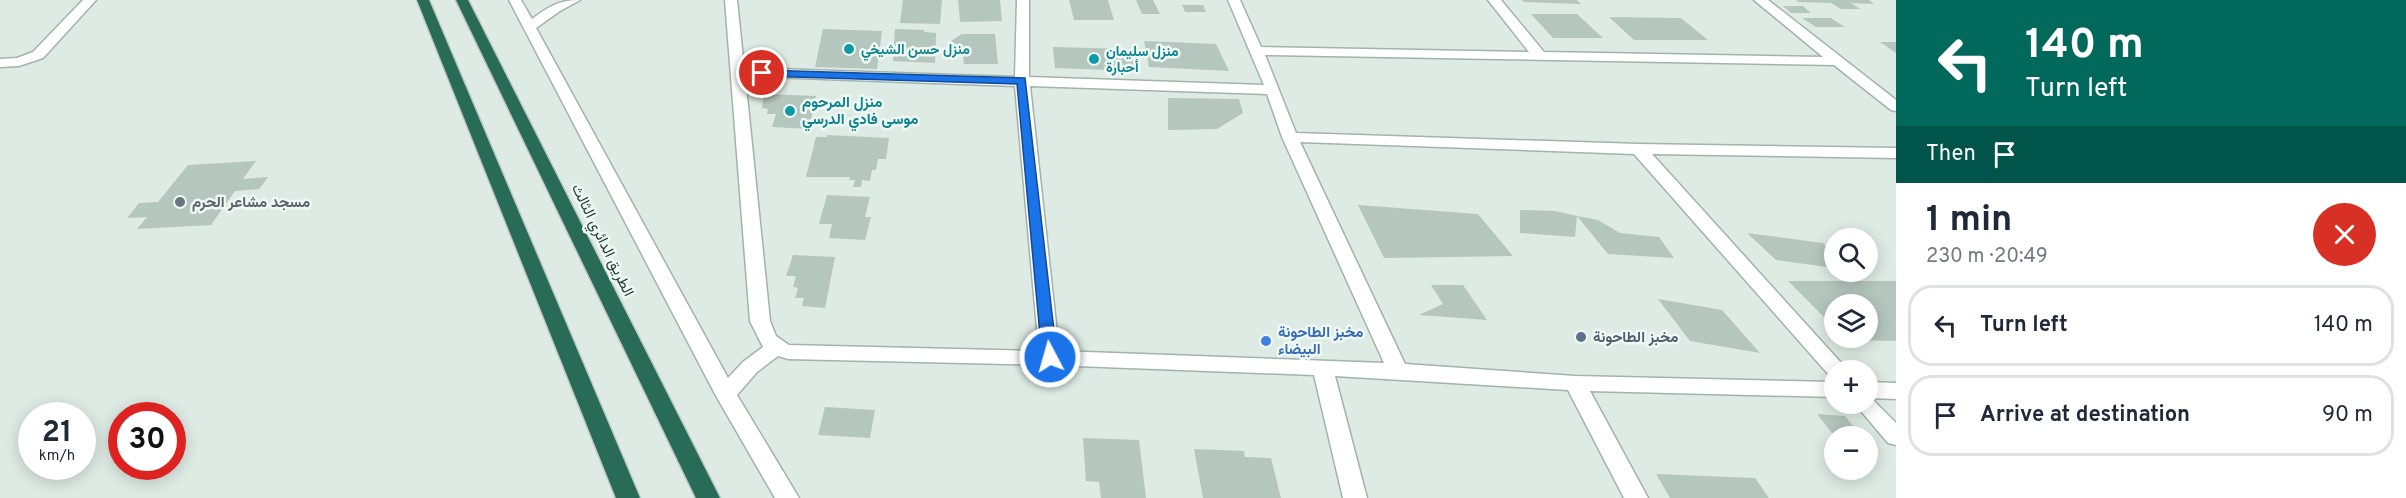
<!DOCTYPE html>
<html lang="en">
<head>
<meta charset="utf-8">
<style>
	body { margin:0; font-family:Overpass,Vazirmatn,sans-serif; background:#f2f2f3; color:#1f2937; height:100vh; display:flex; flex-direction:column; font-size:22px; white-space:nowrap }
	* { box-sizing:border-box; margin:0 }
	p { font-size:20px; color:#747a83 }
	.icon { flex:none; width:33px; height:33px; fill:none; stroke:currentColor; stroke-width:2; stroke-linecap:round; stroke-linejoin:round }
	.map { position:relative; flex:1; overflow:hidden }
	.side { display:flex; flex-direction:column; background:#fff; width:510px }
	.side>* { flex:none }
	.top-card { background:#00695c; color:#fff; overflow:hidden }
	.controls { position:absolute; left:1824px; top:228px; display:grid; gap:12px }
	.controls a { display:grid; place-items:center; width:54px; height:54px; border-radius:50%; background:#fff; box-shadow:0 3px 15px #0003; font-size:30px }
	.speed { position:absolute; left:18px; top:402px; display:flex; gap:12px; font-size:30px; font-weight:700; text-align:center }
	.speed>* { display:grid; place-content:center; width:78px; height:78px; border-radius:50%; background:#fff; box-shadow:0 3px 15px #0003; line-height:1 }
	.speed small { font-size:15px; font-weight:400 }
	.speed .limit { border:9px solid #d22; background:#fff; color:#111 }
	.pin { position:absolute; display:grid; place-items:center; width:51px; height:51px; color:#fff; margin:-26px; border:3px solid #fff; border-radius:50%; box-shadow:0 2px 6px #0007 }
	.me { position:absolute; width:66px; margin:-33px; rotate:354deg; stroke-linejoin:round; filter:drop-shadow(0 0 4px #0008) }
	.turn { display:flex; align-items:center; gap:21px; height:126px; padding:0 30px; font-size:27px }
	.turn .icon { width:78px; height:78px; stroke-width:2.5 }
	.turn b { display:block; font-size:42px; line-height:51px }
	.then { display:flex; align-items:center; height:57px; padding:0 30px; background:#0003; gap:12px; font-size:22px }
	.round { display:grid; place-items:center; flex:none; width:63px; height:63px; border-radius:32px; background:#f2f2f3 }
	.overview { display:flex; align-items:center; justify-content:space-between; height:102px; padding:0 30px }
	h1 { font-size:36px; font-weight:700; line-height:45px }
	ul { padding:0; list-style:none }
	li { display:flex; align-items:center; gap:18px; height:81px; margin:0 12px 9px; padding:0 18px; border:3px solid #e0e1e3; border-radius:24px }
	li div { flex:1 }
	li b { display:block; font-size:22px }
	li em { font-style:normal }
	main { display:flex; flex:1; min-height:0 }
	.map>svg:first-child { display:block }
	.building { fill:#b4c6bd }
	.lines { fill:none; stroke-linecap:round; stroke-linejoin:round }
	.street-casing { stroke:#a1b3ab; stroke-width:3 }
	.highway-casing { stroke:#c0c8c5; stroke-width:3 }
	.street { fill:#fff; fill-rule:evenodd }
	.highway { fill:#286b56; fill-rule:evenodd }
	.route { fill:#1a73e8; stroke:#114b97; stroke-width:1.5 }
	.culture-dot { fill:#0f9aa8; stroke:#eff8f2; stroke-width:2 }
	.worship-dot { fill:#6b7280; stroke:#eff8f2; stroke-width:2 }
	.service-dot { fill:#5c6f8a; stroke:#eff8f2; stroke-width:2 }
	.shop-dot { fill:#3f7fe0; stroke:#eff8f2; stroke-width:2 }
	.labels { text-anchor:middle; stroke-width:5; stroke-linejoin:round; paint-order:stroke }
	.far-culture-label { font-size:14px; font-weight:bold; fill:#0d838f; stroke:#eff8f2; text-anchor:start }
	.culture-label { font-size:15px; font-weight:bold; fill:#0d838f; stroke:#eff8f2; text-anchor:start }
	.worship-label { font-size:15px; font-weight:bold; fill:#5b616d; stroke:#eff8f2; text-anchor:start }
	.street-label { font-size:15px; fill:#1e3c31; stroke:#eff8f2 }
	.shop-label { font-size:15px; font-weight:bold; fill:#366cbe; stroke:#eff8f2; text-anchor:start }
	.service-label { font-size:15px; font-weight:bold; fill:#4e5e75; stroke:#eff8f2; text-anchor:start }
</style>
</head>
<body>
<main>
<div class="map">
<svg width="1896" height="498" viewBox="0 0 1896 498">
	<rect width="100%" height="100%" fill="#deebe4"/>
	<path class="building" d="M903 0H942L940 24 900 23Z
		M958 0H1000L1002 21 960 22Z
		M1069 0H1108L1114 20H1074Z
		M1136 0H1153L1160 14H1142Z
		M1522 0H1577L1581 4 1524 2Z
		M1796 0H1869L1874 4 1851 3 1860 9H1841L1831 3 1799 2Z
		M1182 5H1203L1206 12H1185Z
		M1783 6H1803L1811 13H1791Z
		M1531 14H1577L1603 38H1553Z
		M1609 17 1681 18 1708 40H1634Z
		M1802 18H1831L1845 27H1816Z
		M823 29 882 31 877 69 815 67Z
		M895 29 925 30 924 32 936 33 935 63 893 61Z
		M962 34H995L998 64H964L963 52 953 49 951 41Z
		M1144 41 1216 44 1229 71 1149 67Z
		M1880 42H1896V53Z
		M1053 47 1131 49 1136 71 1055 68Z
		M764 94 816 96 809 129 772 127 776 114H767L768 109 762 108Z
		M1168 98 1239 99 1243 113 1217 129 1168 130Z
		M827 135 889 138 886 159H878L876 170H872L870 181 862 180 861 187H853L855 180H849L850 177H806L816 137H827Z
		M256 161 243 179 268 177 259 189 235 191 211 225 137 229 147 217 127 218 139 203 158 202 188 165Z
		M827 195 870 197 865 217H871L865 240 829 238 832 224H819Z
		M1358 205 1478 214 1513 256 1384 258Z
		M1520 210 1555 211 1577 216 1575 237 1520 233Z
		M1577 216 1598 220 1620 233 1659 237 1674 258 1608 254Z
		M1747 233 1823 243 1834 256V268L1776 260Z
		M793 255 835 257 825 308 802 306 804 298H795L798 288 793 287 796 276H786Z
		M1788 281H1896V341L1848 340 1845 338H1868V304H1834V327Z
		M1431 285H1463L1487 320 1419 315 1443 304Z
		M1658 299 1722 310 1760 353 1690 341Z
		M825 407 875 410 870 438 818 435Z
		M1817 414 1845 416 1860 435 1832 433Z
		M1083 438 1139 440 1146 498H1101L1099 482 1086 481Z
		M1194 449 1244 451 1245 457 1271 458 1281 498H1203Z
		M1656 474 1755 478 1769 498H1670Z"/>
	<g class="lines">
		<g class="street-casing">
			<path id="street" d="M83 0H96L43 58 19 66 0 67V59L17 58 33 52Z
				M509 0H521L532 19C548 7 559 0 580 0L560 11 536 28 728 378 743 362 763 347 750 321 725 0H737L744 68 1015 77 1017 0H1029V77L1264 85 1228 0H1240L1261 47 1529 52 1488 0H1501L1544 52 1823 57 1754 0H1768L1896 100V111L1891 110 1834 65 1265 55 1296 133 1639 144 1896 148V158L1652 154 1843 365 1846 370H1834V377L1829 375 1634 154 1300 142 1405 364 1575 376 1834 382V397L1590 391 1648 498H1624L1568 390 1335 376 1367 498H1343L1314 375 1050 365 788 359 778 356 757 372 737 395 799 498H775L715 394ZM745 76 1015 86 1039 351 789 345 776 336 770 321ZM1030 86 1267 94 1282 137 1384 363 1059 351Z
				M1868 382 1896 383V399L1871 398 1896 423V445L1888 443 1855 404H1868Z"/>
		</g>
		<g class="highway-casing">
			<path id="highway" d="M417 0H429L640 498H616Z
				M456 0H468L720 498H696Z"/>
		</g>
		<use href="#street" class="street"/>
		<use href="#highway" class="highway"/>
	</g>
	<path class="route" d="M758 70 1025 78 1057 357 1055 361H1044L1042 357 1017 84 762 76 758 75Z"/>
	<g class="culture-dot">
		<circle cx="849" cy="49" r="6"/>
		<circle cx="1094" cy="59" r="6"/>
		<circle cx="790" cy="111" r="6"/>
	</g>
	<circle class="worship-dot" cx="180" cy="202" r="6"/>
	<circle class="service-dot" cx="1581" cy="337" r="6"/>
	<circle class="shop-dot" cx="1266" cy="341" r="6"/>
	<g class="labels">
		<g class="far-culture-label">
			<text x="861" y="54">منزل حسن الشيخي</text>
			<text x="1106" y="56">منزل سليمان<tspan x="1106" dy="16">أحبارة</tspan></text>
		</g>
		<g class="culture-label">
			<text x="802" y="107">منزل المرحوم<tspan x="802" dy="17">موسى فادي الدرسي</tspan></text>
		</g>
		<g class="worship-label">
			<text x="192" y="207">مسجد مشاعر الحرم</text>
		</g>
		<g class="street-label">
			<text transform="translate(603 240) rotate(64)" y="5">الطريق الدائري الثالث</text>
		</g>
		<g class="shop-label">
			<text x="1278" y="337">مخبز الطاحونة<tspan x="1278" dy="17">البيضاء</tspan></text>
		</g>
		<g class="service-label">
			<text x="1593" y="342">مخبز الطاحونة</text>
		</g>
	</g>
</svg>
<div class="controls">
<a><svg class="icon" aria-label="search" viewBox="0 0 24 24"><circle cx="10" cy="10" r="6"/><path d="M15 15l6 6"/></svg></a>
<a><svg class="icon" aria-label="layers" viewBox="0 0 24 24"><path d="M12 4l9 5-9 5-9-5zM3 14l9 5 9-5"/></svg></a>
<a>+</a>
<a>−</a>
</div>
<div class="speed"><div>21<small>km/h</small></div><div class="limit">30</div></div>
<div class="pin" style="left:762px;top:73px;background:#d93025"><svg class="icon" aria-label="arrive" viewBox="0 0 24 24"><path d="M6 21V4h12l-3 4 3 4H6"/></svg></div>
<svg class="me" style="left:1050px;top:357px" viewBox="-20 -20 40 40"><circle r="17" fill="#1a73e8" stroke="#fff" stroke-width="3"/><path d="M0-11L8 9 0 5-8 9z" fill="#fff"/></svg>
</div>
<section class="side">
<div class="top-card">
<div class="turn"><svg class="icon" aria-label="left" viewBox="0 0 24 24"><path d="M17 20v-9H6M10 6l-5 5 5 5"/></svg><div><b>140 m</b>Turn left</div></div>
<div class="then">Then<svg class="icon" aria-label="arrive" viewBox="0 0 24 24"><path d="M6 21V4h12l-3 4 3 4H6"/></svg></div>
</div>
<div class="overview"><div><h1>1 min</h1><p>230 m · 20:49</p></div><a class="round" style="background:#d93025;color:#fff"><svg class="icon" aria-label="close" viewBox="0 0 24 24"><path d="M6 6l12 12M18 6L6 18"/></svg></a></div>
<ul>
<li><svg class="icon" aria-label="left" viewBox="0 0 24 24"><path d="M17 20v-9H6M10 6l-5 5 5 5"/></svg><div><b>Turn left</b></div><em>140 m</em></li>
<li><svg class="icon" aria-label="arrive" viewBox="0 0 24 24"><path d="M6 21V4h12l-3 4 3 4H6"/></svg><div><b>Arrive at destination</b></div><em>90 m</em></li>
</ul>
</section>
</main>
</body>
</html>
